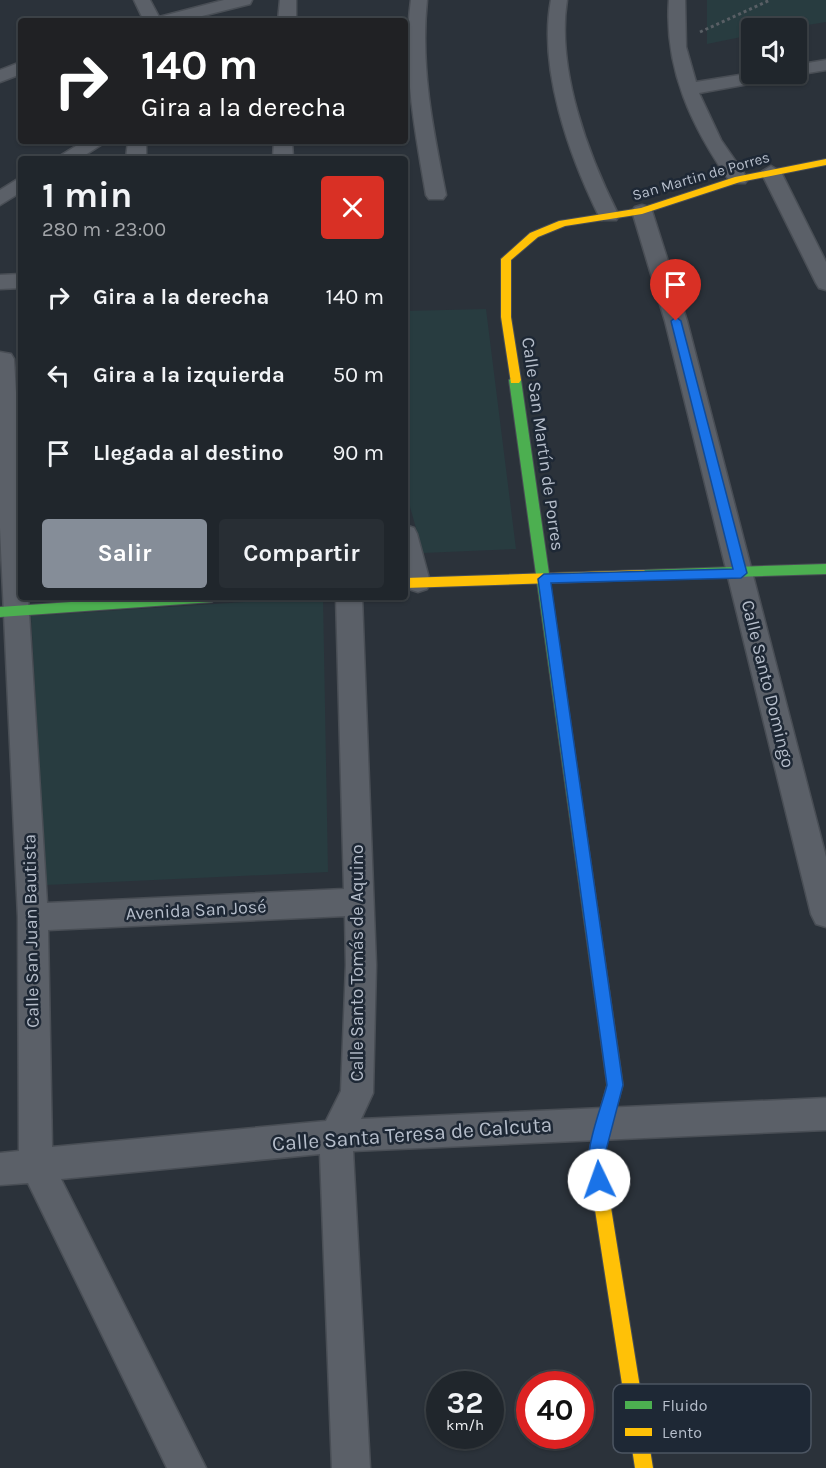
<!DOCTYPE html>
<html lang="es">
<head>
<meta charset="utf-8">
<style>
	body { margin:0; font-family:Karla,sans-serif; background:#282e34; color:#f1f3f6; height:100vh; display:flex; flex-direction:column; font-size:22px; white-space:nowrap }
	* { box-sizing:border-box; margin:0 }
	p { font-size:20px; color:#a2a5a9 }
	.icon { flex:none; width:33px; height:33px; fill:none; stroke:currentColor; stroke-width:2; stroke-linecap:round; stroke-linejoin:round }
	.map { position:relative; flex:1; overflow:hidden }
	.side { position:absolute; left:18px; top:156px; width:390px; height:444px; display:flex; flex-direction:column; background:#20262c; border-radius:6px; box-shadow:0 2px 4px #0004,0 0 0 2px #3d4348 }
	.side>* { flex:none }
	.hud { position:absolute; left:18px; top:18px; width:390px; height:126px; border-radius:6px; box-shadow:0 2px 4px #0004,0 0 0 2px #3d4348; background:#202124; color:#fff; overflow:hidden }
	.fabs { position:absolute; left:741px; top:18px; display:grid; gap:12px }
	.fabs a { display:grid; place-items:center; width:66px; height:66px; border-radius:6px; background:#20262c; box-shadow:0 2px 4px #0004,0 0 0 2px #3d4348; font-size:30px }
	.speed { position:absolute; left:426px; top:1371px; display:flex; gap:12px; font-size:30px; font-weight:700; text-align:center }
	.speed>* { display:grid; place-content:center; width:78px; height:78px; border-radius:50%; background:#20262c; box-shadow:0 2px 4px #0004,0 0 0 2px #3d4348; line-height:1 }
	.speed small { font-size:15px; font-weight:400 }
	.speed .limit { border:9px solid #d22; background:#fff; color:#111 }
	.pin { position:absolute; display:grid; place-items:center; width:51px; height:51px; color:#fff; margin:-62px -26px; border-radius:50% 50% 50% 0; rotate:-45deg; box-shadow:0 0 6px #0007 }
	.pin .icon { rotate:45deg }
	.me { position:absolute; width:66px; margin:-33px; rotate:357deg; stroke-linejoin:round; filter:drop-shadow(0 0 4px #0008) }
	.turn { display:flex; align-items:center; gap:21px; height:126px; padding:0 24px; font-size:27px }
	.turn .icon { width:78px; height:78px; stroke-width:2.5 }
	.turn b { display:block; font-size:42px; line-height:51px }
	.round { display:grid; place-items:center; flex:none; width:63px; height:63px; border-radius:6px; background:#282e34 }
	.headline { display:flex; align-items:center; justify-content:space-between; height:102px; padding:0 24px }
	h1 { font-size:36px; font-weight:700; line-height:45px }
	.button { display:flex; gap:12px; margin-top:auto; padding:12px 24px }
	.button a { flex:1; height:69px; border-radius:6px; background:#858d98; color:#fff; font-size:24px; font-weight:700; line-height:69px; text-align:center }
	.button a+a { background:#282e34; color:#f1f3f6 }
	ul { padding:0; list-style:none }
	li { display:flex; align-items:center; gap:18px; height:78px; padding:0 24px }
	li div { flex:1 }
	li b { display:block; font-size:22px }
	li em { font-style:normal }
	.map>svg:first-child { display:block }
	.green { fill:#283c40 }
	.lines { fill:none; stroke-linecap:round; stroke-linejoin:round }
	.street-casing { stroke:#494e55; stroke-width:3 }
	.fast-casing { stroke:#494e55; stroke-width:2 }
	.slow-casing { stroke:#494e55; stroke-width:2 }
	.path { stroke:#595f65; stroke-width:3; stroke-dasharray:3 3; stroke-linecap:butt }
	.street { fill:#5b6068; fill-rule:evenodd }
	.fast { fill:#4caf50; fill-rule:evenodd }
	.slow { fill:#ffc107; fill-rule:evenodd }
	.route { fill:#1a73e8; stroke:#114b97; stroke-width:1.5 }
	.labels { text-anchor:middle; stroke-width:5; stroke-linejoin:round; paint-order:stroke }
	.far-street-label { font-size:15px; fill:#b6becb; stroke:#1e2835 }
	.street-label { font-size:18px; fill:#b6becb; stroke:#1e2835 }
	.near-street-label { font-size:21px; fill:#b6becb; stroke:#1e2835 }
	.key { fill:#1e2835; stroke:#4c5562; stroke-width:1.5 }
	.key-label { font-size:16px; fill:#b6becb }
</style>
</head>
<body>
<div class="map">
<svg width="826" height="1468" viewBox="0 0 826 1468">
	<rect width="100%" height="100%" fill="#2b323a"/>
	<path class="green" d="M707 0H826V22L789 28H752L751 35 707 44Z
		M486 309 516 549 423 553 405 489V311Z
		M323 597 328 872 46 885 31 616Z"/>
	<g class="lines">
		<g class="street-casing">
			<path id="street" d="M134 0H150L159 17 224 0H252L250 4 182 21H144Z
				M280 0H296V21H278Z
				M411 0H427C420 67 433 130 446 195L443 199H429L426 195C415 130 402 66 411 0Z
				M551 0H567C556 69 588 155 619 216L616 220H602L599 216C569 155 538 68 551 0Z
				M669 0H685L686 47 696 82 752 73 786 74 777 79 699 93 721 140 748 179 745 183H731C692 128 664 69 669 0Z
				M826 60V70L796 75 789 74H796V65Z
				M21 62V74L0 82V70Z
				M84 141H107L79 159H55Z
				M128 141H146V159H126Z
				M274 141H292L293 159H273Z
				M771 166 781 172 826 262V290L819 288 816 283 761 172Z
				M21 177V192L0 205V190Z
				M642 205 649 207 652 211 687 321 826 857V927L816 924 811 914 665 321 632 211 635 207Z
				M21 274V288L0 289V275Z
				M0 352 11 354 14 359 21 476V597H28L47 903 344 889 336 597H362L376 965 373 1093 361 1119 826 1098V1130L353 1151 370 1468H332L320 1154 61 1179 206 1468H167L28 1183 0 1185V1153L19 1151 18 917 0 528ZM345 916 346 965 341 1091 326 1121 52 1147 48 930Z
				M405 525 414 528 417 534 430 582 427 589 418 592 409 589 405 580Z"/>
		</g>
		<g class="fast-casing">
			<path id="fast" d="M515 376 521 380 623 1085 607 1142 605 1148 599 1150 593 1148 591 1142 607 1085 509 380Z
				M826 564V574L644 580 638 575 644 570Z
				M142 597H218L212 602 0 617V607Z"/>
		</g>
		<g class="slow-casing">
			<path id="slow" d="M826 159V165L740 182 642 214 565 226 538 237 511 260V317L521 380 519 383H511L501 317V259L530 233 559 221 641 208 735 177Z
				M644 570 650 575 644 580 405 588V578Z
				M599 1134 605 1136 607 1142 603 1158 653 1468H635L587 1158 593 1136Z"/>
		</g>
		<path class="path" d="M700 32 770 0"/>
		<use href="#street" class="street"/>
		<use href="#fast" class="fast"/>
		<use href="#slow" class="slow"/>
	</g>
	<path class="route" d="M676 317 681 321 747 573 741 578 551 583 623 1085 604 1158 607 1180 605 1186 599 1189 593 1186C580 1155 599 1117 607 1085L538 579 544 574 733 569 671 321Z"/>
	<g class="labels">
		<g class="far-street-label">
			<text transform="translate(701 176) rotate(-16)" y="5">San Martin de Porres</text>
		</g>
		<g class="street-label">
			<text transform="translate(543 444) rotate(82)" y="6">Calle San Martín de Porres</text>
			<text transform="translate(768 684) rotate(76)" y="6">Calle Santo Domingo</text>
			<text transform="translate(196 910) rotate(-3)" y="6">Avenida San José</text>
			<text transform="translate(31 931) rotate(-91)" y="6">Calle San Juan Bautista</text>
			<text transform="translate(357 963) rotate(-90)" y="6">Calle Santo Tomás de Aquino</text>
		</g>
		<g class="near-street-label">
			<text transform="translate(412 1134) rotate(-4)" y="7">Calle Santa Teresa de Calcuta</text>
		</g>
	</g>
	<rect x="613" y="1384" width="198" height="69" rx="9" class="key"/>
	<rect x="625" y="1401" width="27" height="8" fill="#4caf50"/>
	<rect x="625" y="1428" width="27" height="8" fill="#ffc107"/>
	<g class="key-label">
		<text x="662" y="1411">Fluido</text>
		<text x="662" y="1438">Lento</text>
	</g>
</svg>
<div class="fabs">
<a><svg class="icon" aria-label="sound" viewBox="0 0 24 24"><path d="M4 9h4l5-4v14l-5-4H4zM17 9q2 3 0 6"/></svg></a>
</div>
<div class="speed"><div>32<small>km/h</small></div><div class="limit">40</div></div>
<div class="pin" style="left:676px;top:321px;background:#d93025"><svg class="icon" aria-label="arrive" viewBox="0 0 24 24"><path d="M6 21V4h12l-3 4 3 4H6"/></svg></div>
<svg class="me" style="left:599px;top:1180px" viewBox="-20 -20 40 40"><circle r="19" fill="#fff"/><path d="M0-13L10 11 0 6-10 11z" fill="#1a73e8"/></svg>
<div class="hud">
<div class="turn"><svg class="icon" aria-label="right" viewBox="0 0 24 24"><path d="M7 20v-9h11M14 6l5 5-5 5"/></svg><div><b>140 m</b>Gira a la derecha</div></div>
</div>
<section class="side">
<div class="headline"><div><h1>1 min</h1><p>280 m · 23:00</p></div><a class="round" style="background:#d93025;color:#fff"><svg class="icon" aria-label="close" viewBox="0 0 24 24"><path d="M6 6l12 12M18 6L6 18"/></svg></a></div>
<ul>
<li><svg class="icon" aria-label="right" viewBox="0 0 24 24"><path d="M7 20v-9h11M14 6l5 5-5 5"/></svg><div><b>Gira a la derecha</b></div><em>140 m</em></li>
<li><svg class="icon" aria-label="left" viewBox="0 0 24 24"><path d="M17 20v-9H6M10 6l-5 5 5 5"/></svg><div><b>Gira a la izquierda</b></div><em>50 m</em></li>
<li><svg class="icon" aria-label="arrive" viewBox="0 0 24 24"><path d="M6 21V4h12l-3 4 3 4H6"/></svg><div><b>Llegada al destino</b></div><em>90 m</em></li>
</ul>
<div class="button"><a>Salir</a><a>Compartir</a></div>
</section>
</div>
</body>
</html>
